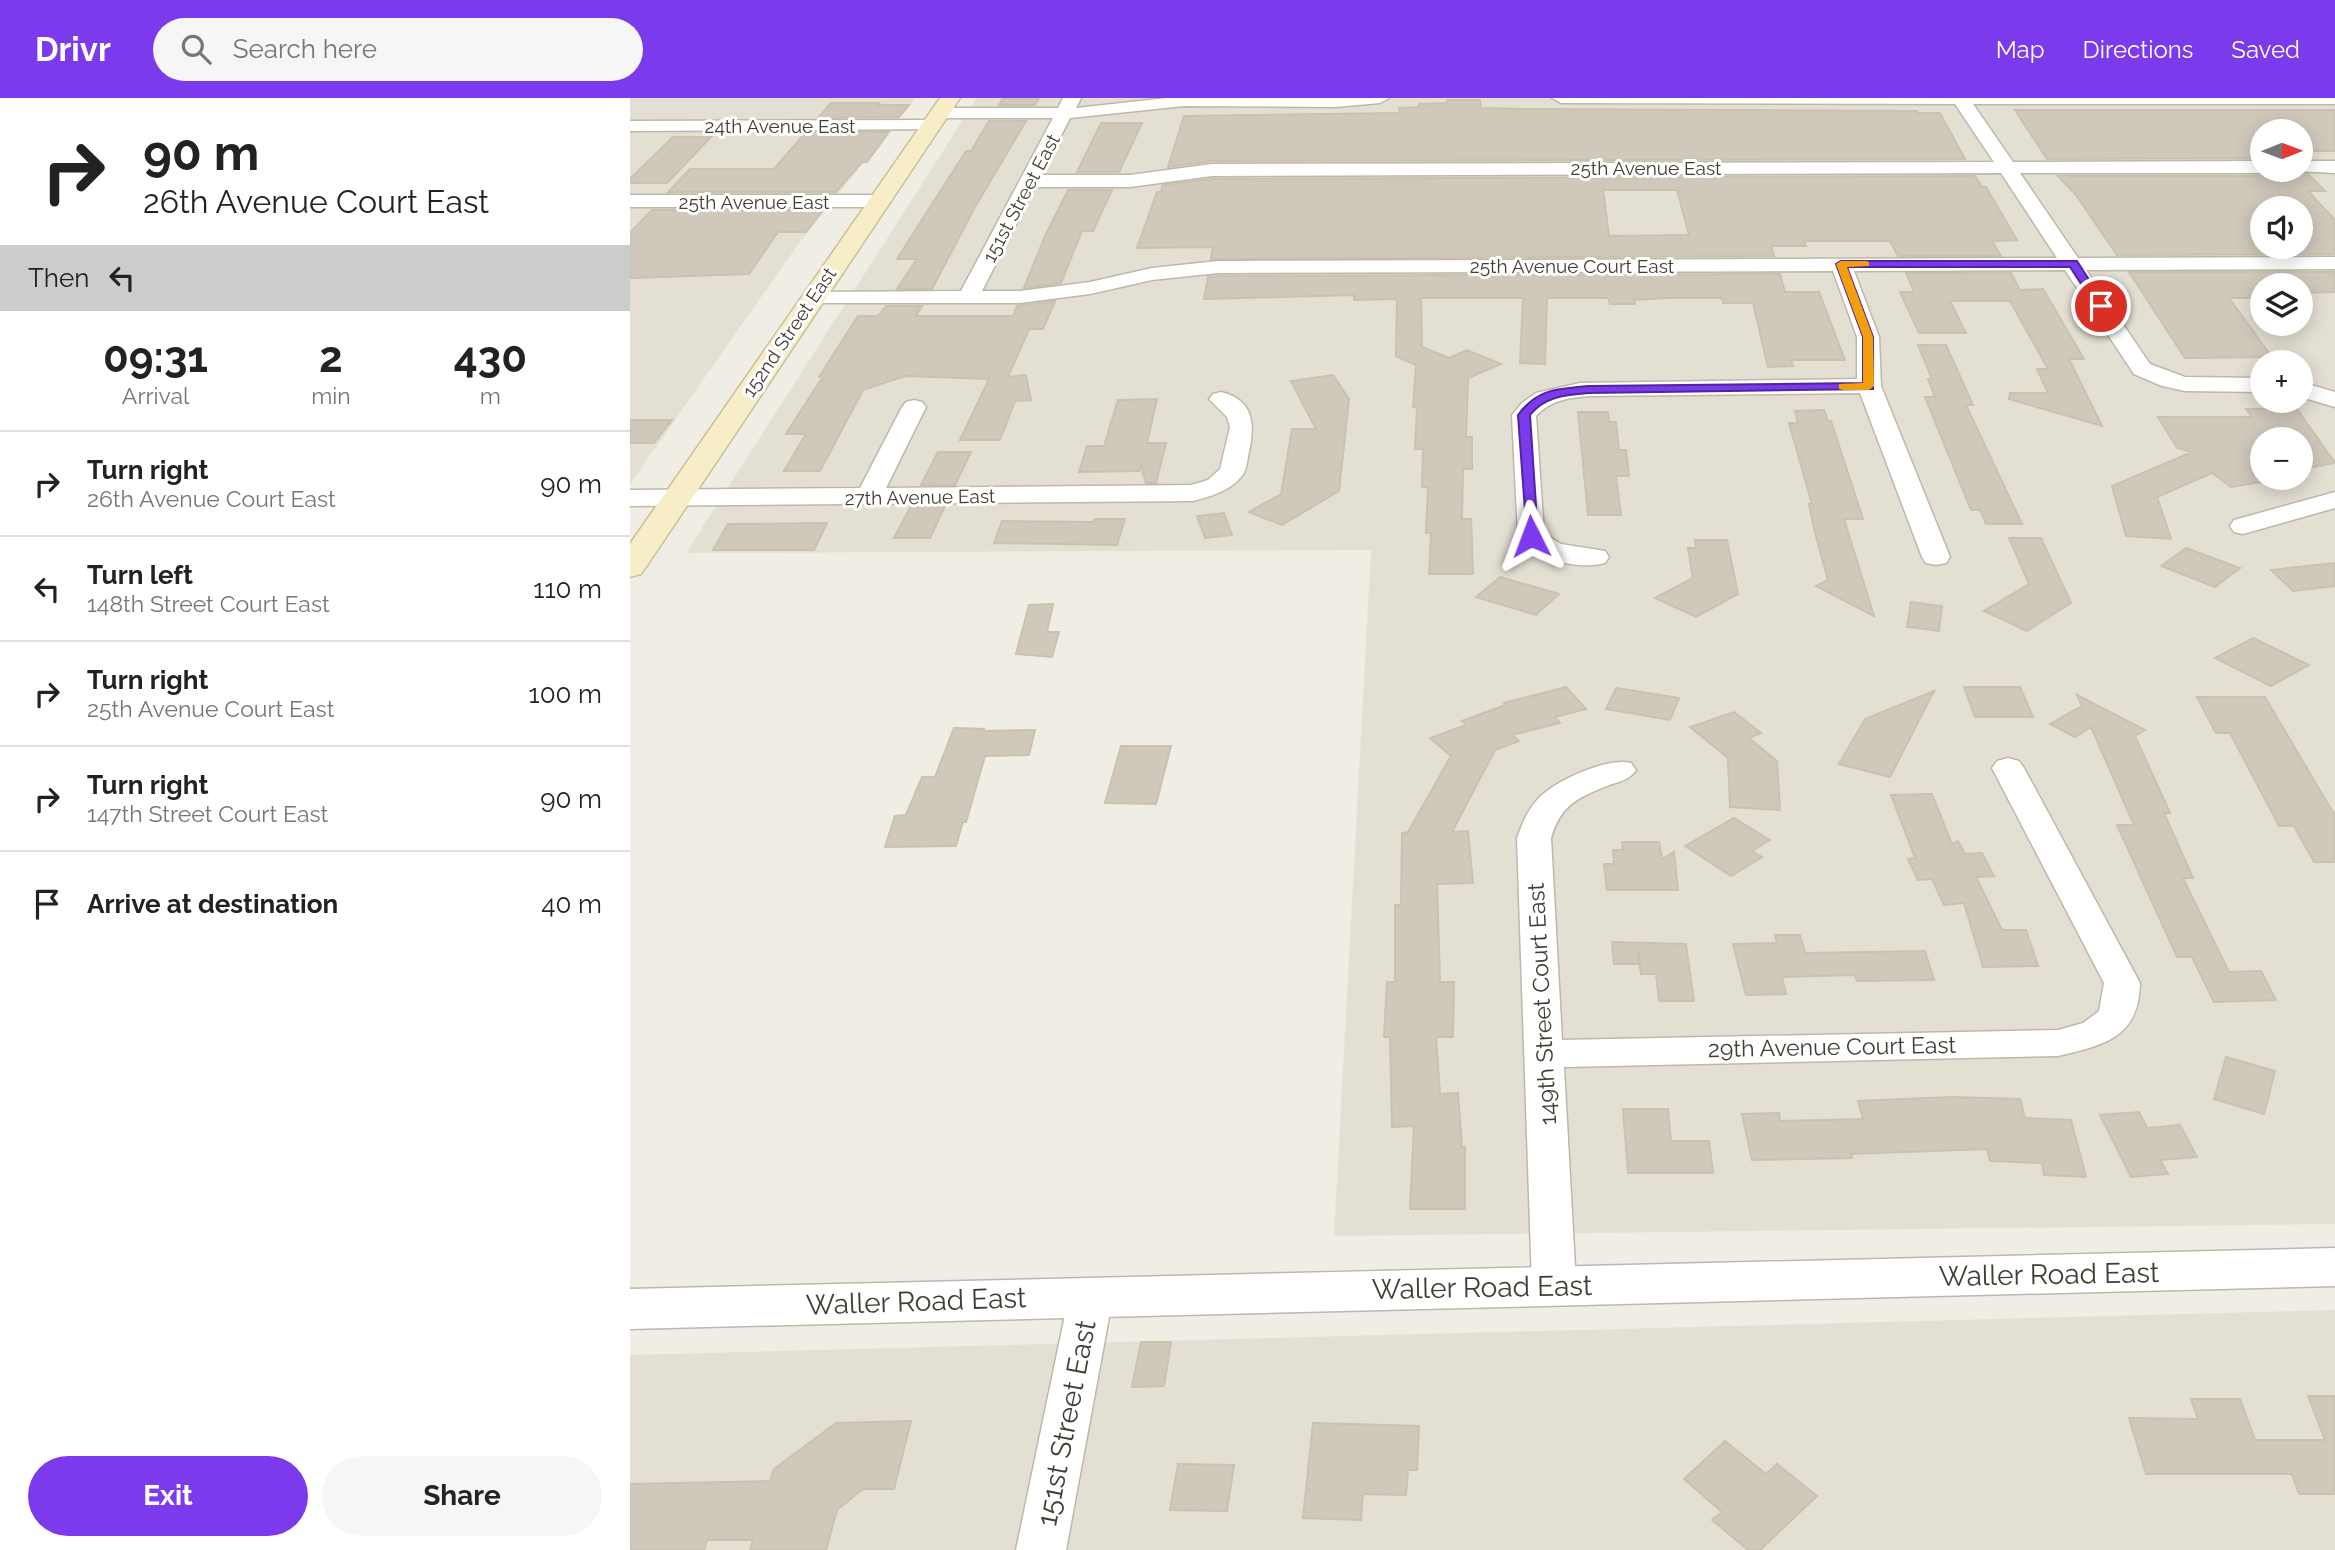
<!DOCTYPE html>
<html lang="en">
<head>
<meta charset="utf-8">
<style>
	body { margin:0; font-family:Raleway,sans-serif; background:#f6f6f6; color:#222; height:100vh; display:flex; flex-direction:column; font-size:26px; white-space:nowrap }
	* { box-sizing:border-box; margin:0 }
	p { font-size:23px; color:#767676 }
	.icon { flex:none; width:38px; height:38px; fill:none; stroke:currentColor; stroke-width:2; stroke-linecap:round; stroke-linejoin:round }
	.map { position:relative; flex:1; overflow:hidden }
	.side { display:flex; flex-direction:column; background:#fff; width:630px }
	.side>* { flex:none }
	.banner { background:#fff; color:#222; overflow:hidden }
	.needle { width:46px; rotate:89deg }
	.buttons { position:absolute; left:1620px; top:21px; display:grid; gap:14px }
	.buttons a { display:grid; place-items:center; width:63px; height:63px; border-radius:50%; background:#fff; box-shadow:0 4px 18px #0003; font-size:35px }
	.pin { position:absolute; display:grid; place-items:center; width:60px; height:60px; color:#fff; margin:-30px; border:4px solid #fff; border-radius:50%; box-shadow:0 2px 7px #0007 }
	.me { position:absolute; width:77px; margin:-38px; rotate:357deg; stroke-linejoin:round; filter:drop-shadow(0 0 5px #0008) }
	.turn { display:flex; align-items:center; gap:24px; height:147px; padding:0 28px; font-size:32px }
	.turn .icon { width:91px; height:91px; stroke-width:2.5 }
	.turn b { display:block; font-size:49px; line-height:60px }
	.then { display:flex; align-items:center; height:66px; padding:0 28px; background:#0003; gap:14px; font-size:26px }
	.eta { display:flex; justify-content:space-evenly; align-items:center; height:119px; text-align:center }
	.eta b { font-size:42px; font-weight:700; line-height:49px }
	.primary-button { display:flex; gap:14px; margin-top:auto; padding:14px 28px }
	.primary-button a { flex:1; height:80px; border-radius:42px; background:#7c3aed; color:#fff; font-size:28px; font-weight:700; line-height:80px; text-align:center }
	.primary-button a+a { background:#f6f6f6; color:#222 }
	ul { padding:0; list-style:none }
	li { display:flex; align-items:center; gap:21px; height:105px; padding:0 28px; border-top:2px solid #e0e0e0 }
	li div { flex:1 }
	li b { display:block; font-size:26px }
	li em { font-style:normal }
	header { display:flex; align-items:center; gap:42px; box-sizing:border-box; height:98px; padding:0 35px; background:#7c3aed; color:#fff }
	header strong { font-size:33px }
	nav { display:flex; gap:38px; margin-inline-start:auto; font-size:24px }
	.search { width:490px; height:63px; background:#f6f6f6; display:flex; align-items:center; gap:18px; box-sizing:border-box; padding:0 24px; border-radius:38px; color:#767676; font-size:26px }
	main { display:flex; flex:1; min-height:0 }
	.map>svg:first-child { display:block }
	.residential { fill:#e3dfd3; fill-rule:evenodd }
	.building { fill:#d0c9bb; stroke:#cac1af; stroke-width:2; fill-rule:evenodd }
	.lines { fill:none; stroke-linecap:round; stroke-linejoin:round }
	.minor-casing { stroke:#bdb8ab; stroke-width:3 }
	.tertiary-casing { stroke:#bdb8ab; stroke-width:3 }
	.secondary-casing { stroke:#cac199; stroke-width:3 }
	.minor { fill:#fff; fill-rule:evenodd }
	.tertiary { fill:#fff; fill-rule:evenodd }
	.secondary { fill:#f7eec7; fill-rule:evenodd }
	.route { fill:#7c3aed; stroke:#51269a; stroke-width:2 }
	.slow { fill:#f59e0b }
	.labels { text-anchor:middle; stroke-width:6; stroke-linejoin:round; paint-order:stroke }
	.far-street-label { font-size:19px; fill:#413d35; stroke:#fff }
	.street-label { font-size:23px; fill:#413d35; stroke:#fff }
	.near-street-label { font-size:28px; fill:#413d35; stroke:#fff }
</style>
</head>
<body>
<header>
<strong>Drivr</strong>
<div class="search"><svg class="icon" aria-label="search" viewBox="0 0 24 24"><circle cx="10" cy="10" r="6"/><path d="M15 15l6 6"/></svg>Search here</div>
<nav><a>Map</a><a>Directions</a><a>Saved</a></nav>
</header>
<main>
<section class="side">
<div class="banner">
<div class="turn"><svg class="icon" aria-label="right" viewBox="0 0 24 24"><path d="M7 20v-9h11M14 6l5 5-5 5"/></svg><div><b>90 m</b>26th Avenue Court East</div></div>
<div class="then">Then<svg class="icon" aria-label="left" viewBox="0 0 24 24"><path d="M17 20v-9H6M10 6l-5 5 5 5"/></svg></div>
</div>
<div class="eta">
<div><b>09:31</b><p>Arrival</p></div>
<div><b>2</b><p>min</p></div>
<div><b>430</b><p>m</p></div>
</div>
<ul>
<li><svg class="icon" aria-label="right" viewBox="0 0 24 24"><path d="M7 20v-9h11M14 6l5 5-5 5"/></svg><div><b>Turn right</b><p>26th Avenue Court East</p></div><em>90 m</em></li>
<li><svg class="icon" aria-label="left" viewBox="0 0 24 24"><path d="M17 20v-9H6M10 6l-5 5 5 5"/></svg><div><b>Turn left</b><p>148th Street Court East</p></div><em>110 m</em></li>
<li><svg class="icon" aria-label="right" viewBox="0 0 24 24"><path d="M7 20v-9h11M14 6l5 5-5 5"/></svg><div><b>Turn right</b><p>25th Avenue Court East</p></div><em>100 m</em></li>
<li><svg class="icon" aria-label="right" viewBox="0 0 24 24"><path d="M7 20v-9h11M14 6l5 5-5 5"/></svg><div><b>Turn right</b><p>147th Street Court East</p></div><em>90 m</em></li>
<li><svg class="icon" aria-label="arrive" viewBox="0 0 24 24"><path d="M6 21V4h12l-3 4 3 4H6"/></svg><div><b>Arrive at destination</b></div><em>40 m</em></li>
</ul>
<div class="primary-button"><a>Exit</a><a>Share</a></div>
</section>
<div class="map">
<svg width="1705" height="1452" viewBox="0 0 1705 1452">
	<rect width="100%" height="100%" fill="#f0ede4"/>
	<path class="residential" d="M0 0H285L167 148 0 386Z
		M347 0H1705V1126L704 1138 741 452 56 455ZM1633 33H1671V72H1633ZM1633 110H1671V149H1633ZM1633 187H1671V226H1633ZM1633 264H1671V303H1633ZM1633 341H1671V380H1633Z
		M1705 1212V1452H0V1257Z"/>
	<path class="building" d="M373 0H409L405 7H369Z
		M817 2H850L851 10 897 11 1287 13 1288 15H1310L1335 61 582 63 538 69 554 18 770 15 769 10 789 9V6L818 5Z
		M201 5H249L247 7H279L269 19 188 20Z
		M1385 12H1705V53H1671V33H1633V60L1417 61Z
		M359 23H396L345 109 302 191H267L287 161H267L336 53H341Z
		M471 25H512L489 74H447Z
		M176 34H259L237 64H232L206 94H38L60 71H144Z
		M43 39H81L37 85H0V81Z
		M1642 72H1662L1664 76H1678L1695 93H1678L1705 122V156L1487 157 1446 97 1428 78H1633ZM1633 110H1671V149H1633Z
		M1345 78 1352 89H1356L1387 142 1362 143 1371 158H1268L1260 143H1174L1176 148H1141L1144 158 581 161 583 149 507 150 527 94H531L533 87 582 81ZM973 92H1047L1059 137 979 138Z
		M438 92H482L463 133H452L431 185 394 190 415 138Z
		M22 112H193L176 134H148L119 176 0 180V135Z
		M1499 174H1705V194L1671 195V187H1633V200H1599L1642 259 1555 260Z
		M1276 175H1381L1390 192 1413 191 1454 261H1439L1472 328 1379 301 1380 295H1418L1407 271H1418L1380 203H1320L1336 235H1289L1270 194H1284Z
		M1150 176 1155 194H1189L1215 262H1161L1163 268 1138 269 1123 205H1093L1092 200H1037L1004 202 1005 206H980L978 200H917L915 266 890 265 893 200H791L792 249 819 260 837 252 871 266 838 280 836 339H842V371H833L832 421H841L843 476H799L801 435H796L798 389H792L793 351H785L787 309H783L786 267 766 258 767 201 724 202V197L574 201 578 179 588 178Z
		M425 203 413 231H399L378 279 396 277 401 302 385 303 370 342H330L359 281 275 278 233 292 190 373H154L176 336H156L190 283 194 282 189 279 228 218H248L256 208H292L286 218H383L387 208Z
		M1288 247H1316L1343 307H1336L1392 426H1356L1350 412H1341L1295 299H1305L1298 281H1302Z
		M703 277 719 301 709 393 652 427 619 414 651 396 662 331H686L661 283Z
		M527 301 517 345H536L526 385H516L511 368 509 373 449 374 457 348H474L488 302Z
		M1616 311H1667L1705 365 1671 371V341H1633V380L1648 381 1601 389 1582 375 1527 399 1541 441 1496 438 1482 388 1562 354 1547 350 1528 319H1622Z
		M1194 312 1198 323H1201L1233 421H1214L1244 518 1186 488 1198 482 1184 431 1179 406H1182L1159 325H1168L1165 313Z
		M948 314H978L979 324H986L989 352H996L999 378H986L991 417H958Z
		M0 322H42L24 345H0Z
		M308 354H341L325 387H291Z
		M281 408H315L300 440H264Z
		M594 415 602 437 575 440 567 418Z
		M465 421H495L487 447 364 445 372 423 464 424Z
		M197 425 184 452H83L98 426Z
		M1379 440H1411L1441 505 1397 533 1354 513 1399 486Z
		M1065 442H1097L1108 496 1066 519 1025 500 1063 480 1058 450H1066Z
		M1556 450 1610 470 1585 489 1531 468Z
		M1705 465V488L1663 493 1641 472Z
		M870 479 929 496 906 517 846 499Z
		M1281 504 1312 508 1309 533 1277 529Z
		M423 506 417 534H429L422 559 386 556 399 507Z
		M1623 540 1679 567 1641 588 1585 560Z
		M936 589 956 611 925 619 930 625 882 637 889 643 865 652 822 734 838 733 843 785 807 786 810 884H824L823 939H806L810 996 828 995 832 1049H835V1111H780L784 1028 762 1029 760 939H754L757 884H765V807H771L772 735 778 734 821 658 800 640 836 627 832 623 875 607 874 605Z
		M1334 589H1390L1403 619H1345Z
		M986 590 1049 600 1040 622 976 611Z
		M1304 593 1260 679 1209 666 1235 621Z
		M1447 597 1515 632 1505 638 1540 715H1534L1563 780H1553L1599 874 1631 873 1646 902 1584 904 1562 859H1547L1487 727H1504L1461 629 1445 639 1420 626 1452 608Z
		M1567 599H1635L1705 718V764H1684L1664 728H1649L1600 635H1586Z
		M1104 614 1131 635 1119 640 1147 663 1150 712 1100 709 1098 660 1060 629Z
		M324 630 354 631 353 633 405 632 399 657 355 658 336 724H333L326 748 255 749 265 718 276 717 292 679H305Z
		M491 648H541L526 706 475 705Z
		M1302 696 1322 746 1328 743 1335 756 1352 755 1364 778 1346 779 1372 832H1396L1408 868 1353 869 1334 805 1314 807 1302 781 1288 782 1278 761 1285 760 1261 697Z
		M1104 720 1140 742 1122 753 1132 759 1101 778 1055 748Z
		M992 744H1029L1032 761 1044 754 1048 792H977L974 766H984L983 752H993Z
		M1145 837H1170L1175 855 1295 853 1304 882 1227 883 1225 877 1152 879 1156 896 1116 897 1103 846 1147 845Z
		M982 844 1056 846 1064 903H1029L1026 876H1011L1008 851 1009 866H984Z
		M1596 959 1645 973 1634 1016 1584 1001Z
		M1322 999 1390 1001 1395 1020 1441 1022 1456 1079 1414 1077 1412 1065 1360 1063 1357 1051 1221 1056 1222 1060 1122 1062 1112 1016 1149 1015 1150 1023 1233 1021 1228 1003Z
		M993 1011H1038L1041 1043H1079L1083 1075H998Z
		M1509 1014 1517 1030 1550 1027 1567 1059 1530 1062 1538 1076 1501 1079 1470 1017Z
		M511 1244H541L534 1288 502 1289Z
		M1678 1298H1705V1396H1669L1662 1376H1516L1499 1320 1568 1321 1561 1301H1610L1625 1342H1695Z
		M281 1323 264 1391H233L207 1412 196 1452H120L123 1442H77L74 1452H0V1386L140 1383 144 1371 206 1325Z
		M683 1325 789 1328 787 1372H778L776 1397 733 1396 731 1422 673 1420Z
		M1095 1343 1136 1376 1147 1366 1187 1398 1130 1452H1118L1082 1422 1092 1414 1054 1381Z
		M548 1366 604 1367 597 1413 540 1412Z"/>
	<g class="lines">
		<g class="minor-casing">
			<path id="minor" d="M433 0H451L446 10 537 0H759L750 5 706 9 554 8 440 20 411 77H500L582 66 1364 64 1325 6 931 5 922 0H1705V6H1343L1383 64 1633 63V72H1640L1633 75H1390L1448 160 1705 159V171L1456 172 1520 266 1555 279 1633 280V294L1555 293 1532 288 1504 276 1435 172 1224 173 1249 239 1251 288 1320 459 1316 465 1306 467 1296 465 1292 459 1230 295 959 298C938 300 921 302 906 318L914 436 931 446 975 453 979 459 975 465C948 472 904 462 888 438L882 317 892 305 906 295 950 285 1227 281V239L1203 173 588 175 522 182 460 196 390 205H175L172 200 175 195 183 194 331 193 423 20H310L301 15 310 10H428ZM1371 75 1427 160 588 163 522 170 460 184 390 193H352L405 89H500L582 78Z
				M301 22 310 27 307 31 0 33V23Z
				M1671 63H1705V75L1664 73 1671 72Z
				M0 97H249L259 103 249 109H0Z
				M1671 284 1705 294V309L1671 299Z
				M591 294C624 302 625 326 619 354 617 362 617 373 611 379 598 394 581 398 563 403L0 408V392L230 390 272 309 276 304 284 302 292 304 296 309 256 390 561 387 578 382 590 371 600 329 597 319 579 301 583 296Z
				M1705 394V410L1613 436 1604 434 1600 428 1604 422Z
				M1378 660 1389 663 1394 670 1510 885C1509 940 1474 947 1428 958L934 969 946 1187 939 1199 924 1204 909 1199 902 1187 887 740C892 726 897 713 907 702 924 683 977 659 1001 665L1006 672C1000 681 992 683 982 686 950 699 931 705 921 740L932 942 1428 932 1453 925 1469 913 1474 885 1362 670 1367 663Z
				M461 1181 476 1186 483 1198 436 1452H386L439 1198 446 1186Z"/>
		</g>
		<g class="tertiary-casing">
			<path id="tertiary" d="M1705 1150V1188L0 1231V1191Z"/>
		</g>
		<g class="secondary-casing">
			<path id="secondary" d="M310 0H330L16 469 11 476 0 479V446Z"/>
		</g>
		<use href="#minor" class="minor"/>
		<use href="#tertiary" class="tertiary"/>
		<use href="#secondary" class="secondary"/>
	</g>
	<path class="route" d="M1211 163H1447L1476 208 1467 210 1440 169H1217L1243 239V291L959 295C936 297 915 298 900 317L908 438 901 442 897 440 888 317C908 290 928 291 959 288L1233 285V239L1206 166Z"/>
	<path class="slow" d="M1236 163 1239 164V168L1217 169 1243 239 1244 288 1239 292H1213L1209 291V286L1233 285V239L1206 166 1211 163Z"/>
	<g class="labels">
		<g class="far-street-label">
			<text x="150" y="35">24th Avenue East</text>
			<text x="1016" y="77">25th Avenue East</text>
			<text transform="translate(391 100) rotate(-62)" y="7">151st Street East</text>
			<text x="124" y="111">25th Avenue East</text>
			<text x="942" y="175">25th Avenue Court East</text>
			<text transform="translate(159 234) rotate(-56)" y="7">152nd Street East</text>
			<text transform="translate(290 399) rotate(-1)" y="7">27th Avenue East</text>
		</g>
		<g class="street-label">
			<text transform="translate(912 906) rotate(-93)" y="8">149th Street Court East</text>
			<text transform="translate(1202 949) rotate(-1)" y="8">29th Avenue Court East</text>
		</g>
		<g class="near-street-label">
			<text transform="translate(1419 1176) rotate(-1)" y="10">Waller Road East</text>
			<text transform="translate(852 1189) rotate(-1)" y="10">Waller Road East</text>
			<text transform="translate(286 1203) rotate(-2)" y="10">Waller Road East</text>
			<text transform="translate(436 1325) rotate(-79)" y="10">151st Street East</text>
		</g>
	</g>
</svg>
<div class="buttons">
<a><svg class="needle" viewBox="-14 -14 28 28"><path d="M0-13l5 13h-10z" fill="#e53935"/><path d="M0 13l5-13h-10z" fill="#767676"/></svg></a>
<a><svg class="icon" aria-label="sound" viewBox="0 0 24 24"><path d="M4 9h4l5-4v14l-5-4H4zM17 9q2 3 0 6"/></svg></a>
<a><svg class="icon" aria-label="layers" viewBox="0 0 24 24"><path d="M12 4l9 5-9 5-9-5zM3 14l9 5 9-5"/></svg></a>
<a>+</a>
<a>−</a>
</div>
<div class="pin" style="left:1471px;top:208px;background:#d93025"><svg class="icon" aria-label="arrive" viewBox="0 0 24 24"><path d="M6 21V4h12l-3 4 3 4H6"/></svg></div>
<svg class="me" style="left:901px;top:438px" viewBox="-20 -20 40 40"><path d="M0-17L14 15 0 8-14 15z" fill="#7c3aed" stroke="#fff" stroke-width="4"/></svg>
</div>
</main>
</body>
</html>
